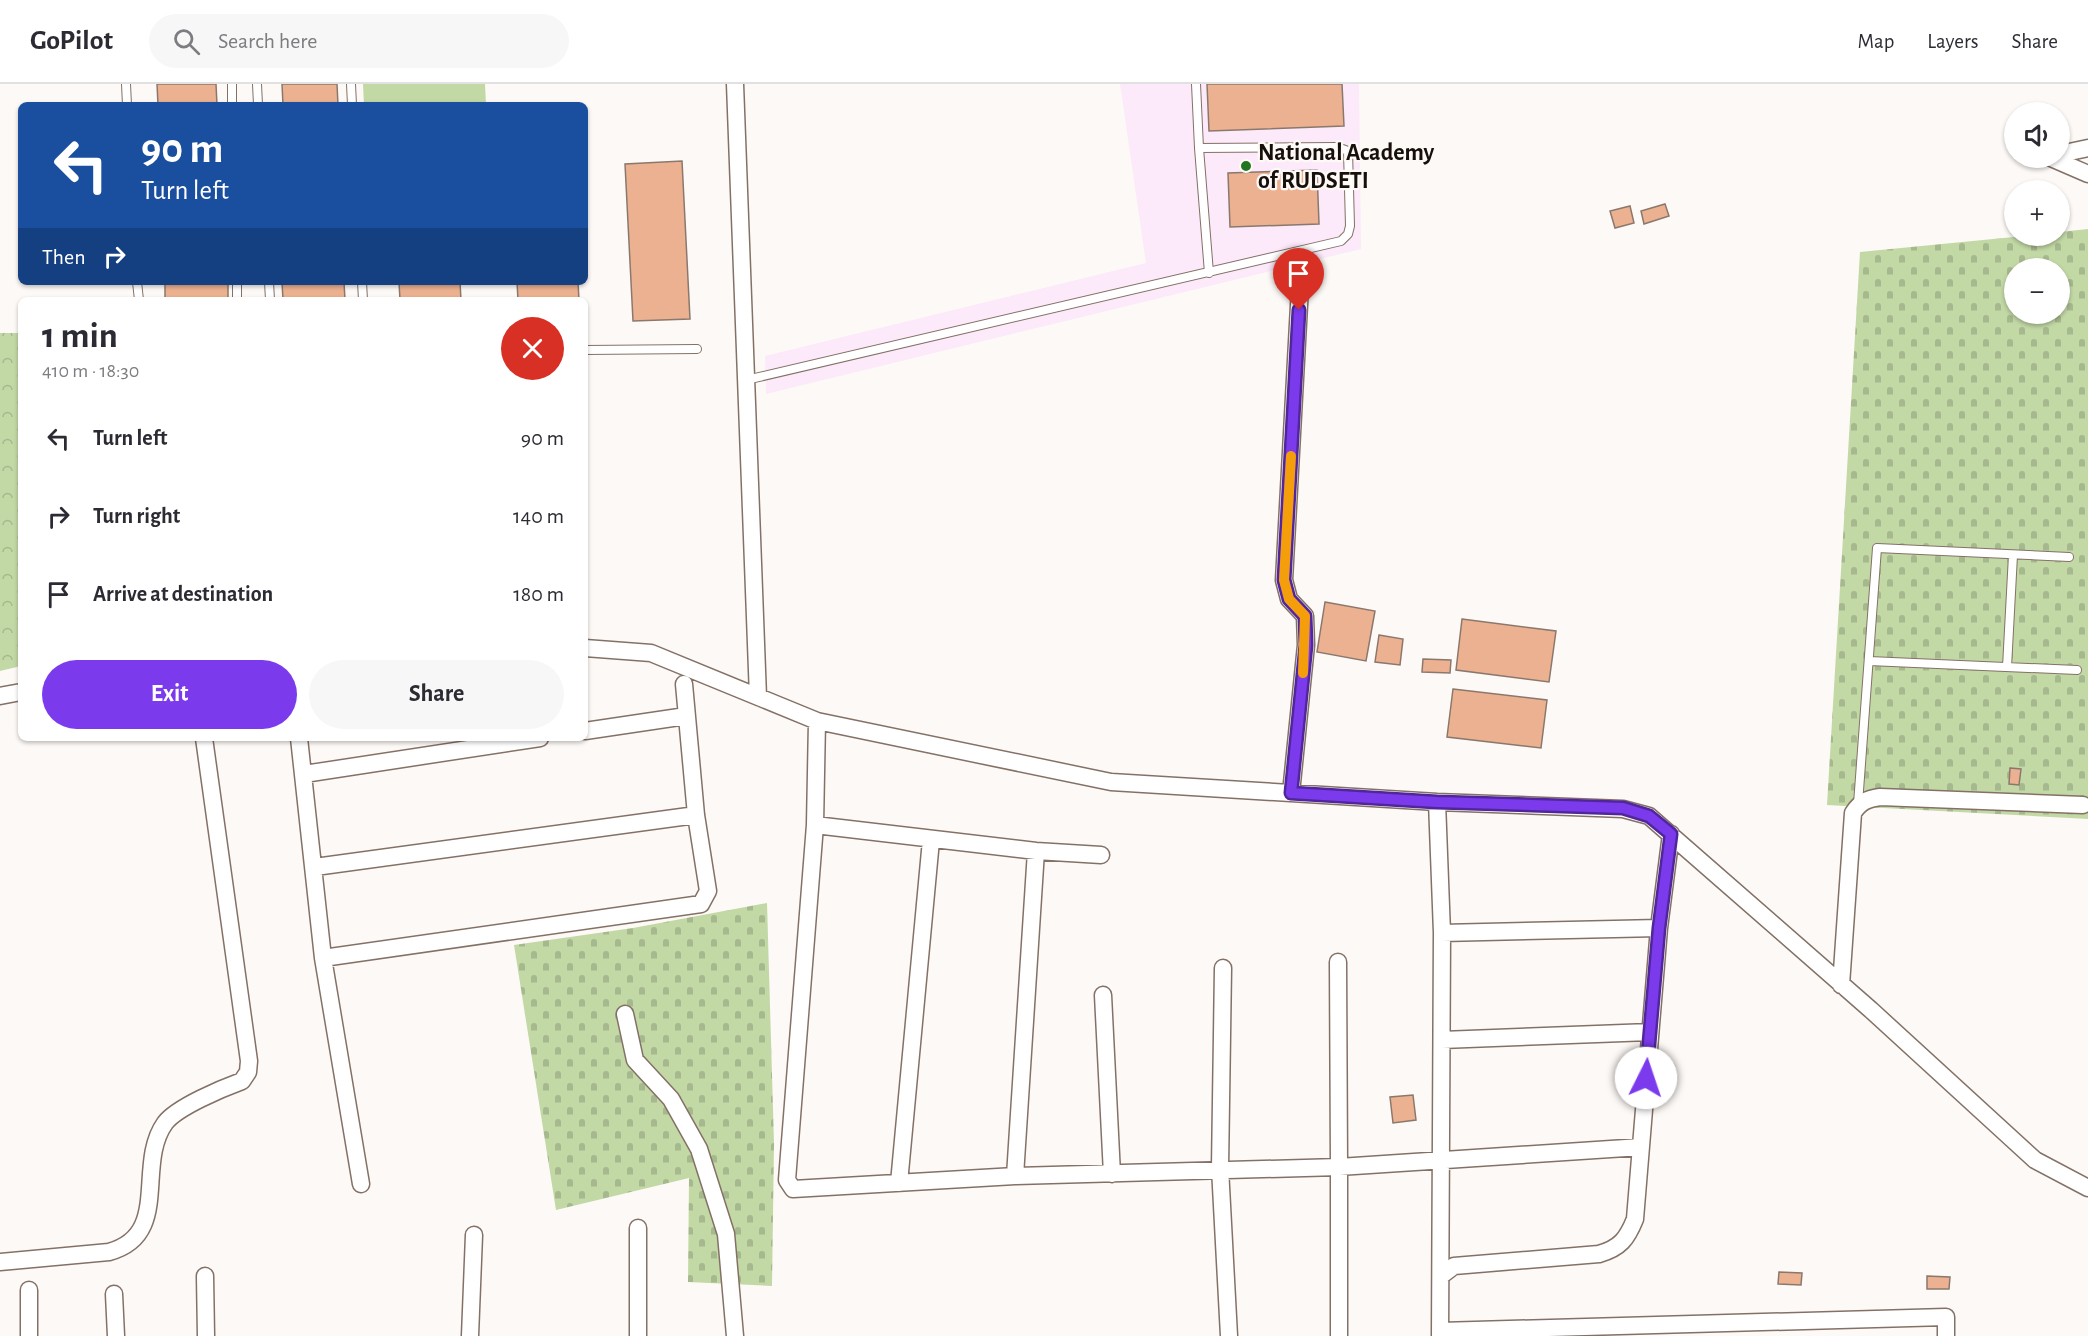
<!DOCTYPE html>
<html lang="en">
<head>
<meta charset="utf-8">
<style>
	body { margin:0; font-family:"Alegreya Sans",sans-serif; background:#f7f7f7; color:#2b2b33; height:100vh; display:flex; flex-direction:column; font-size:22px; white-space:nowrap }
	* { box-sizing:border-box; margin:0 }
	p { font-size:20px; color:#7c7c81 }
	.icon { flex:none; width:33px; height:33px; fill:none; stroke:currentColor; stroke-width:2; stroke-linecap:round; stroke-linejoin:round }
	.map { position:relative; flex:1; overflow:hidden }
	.panel { position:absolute; left:18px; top:213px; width:570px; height:444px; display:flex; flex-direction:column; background:#fff; border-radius:9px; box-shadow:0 2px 4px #0004 }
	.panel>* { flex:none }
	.banner { position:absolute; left:18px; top:18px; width:570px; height:183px; border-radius:9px; box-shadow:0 2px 4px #0004; background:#1a4fa0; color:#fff; overflow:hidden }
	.fabs { position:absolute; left:2004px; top:18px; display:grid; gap:12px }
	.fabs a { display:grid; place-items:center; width:66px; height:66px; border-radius:50%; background:#fff; box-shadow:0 2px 4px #0004; font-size:30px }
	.pin { position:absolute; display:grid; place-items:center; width:51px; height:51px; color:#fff; margin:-62px -26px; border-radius:50% 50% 50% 0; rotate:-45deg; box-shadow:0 0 6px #0007 }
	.pin .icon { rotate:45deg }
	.me { position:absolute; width:66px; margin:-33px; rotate:4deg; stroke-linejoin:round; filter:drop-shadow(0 0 4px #0008) }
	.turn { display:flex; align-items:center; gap:21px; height:126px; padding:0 24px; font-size:27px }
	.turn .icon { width:78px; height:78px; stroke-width:2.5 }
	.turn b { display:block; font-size:42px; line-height:51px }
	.then { display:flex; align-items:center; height:57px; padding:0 24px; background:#0003; gap:12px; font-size:22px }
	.round { display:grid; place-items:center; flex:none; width:63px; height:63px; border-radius:32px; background:#f7f7f7 }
	.summary { display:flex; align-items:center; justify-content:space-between; height:102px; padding:0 24px }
	h1 { font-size:36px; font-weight:600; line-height:45px }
	.action { display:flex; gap:12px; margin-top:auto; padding:12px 24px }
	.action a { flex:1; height:69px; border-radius:36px; background:#7c3aed; color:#fff; font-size:24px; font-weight:600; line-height:69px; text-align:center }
	.action a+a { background:#f7f7f7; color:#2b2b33 }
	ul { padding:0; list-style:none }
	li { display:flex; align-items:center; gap:18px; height:78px; padding:0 24px }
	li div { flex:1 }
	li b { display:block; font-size:22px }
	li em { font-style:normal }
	header { display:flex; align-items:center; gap:36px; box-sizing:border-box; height:84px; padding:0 30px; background:#fff; border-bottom:2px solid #e1e1e2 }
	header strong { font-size:28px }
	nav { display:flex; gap:33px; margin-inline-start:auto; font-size:21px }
	.search { width:420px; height:54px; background:#f7f7f7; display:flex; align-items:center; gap:15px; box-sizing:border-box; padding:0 21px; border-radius:33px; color:#7c7c81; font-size:22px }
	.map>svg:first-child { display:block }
	.education { fill:#fce9fa }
	.forest { fill:url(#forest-crowns) }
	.cemetery { fill:url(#cemetery-stones); fill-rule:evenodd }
	.pitch { fill:#c2d8a5 }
	.building { fill:#ecb190; stroke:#8b786d; stroke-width:1.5 }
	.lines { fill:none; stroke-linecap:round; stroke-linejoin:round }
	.lane-casing { stroke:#847166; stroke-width:10 }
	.street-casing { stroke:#847166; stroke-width:19 }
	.lane { stroke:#fff; stroke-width:8 }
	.street { stroke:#fff; stroke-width:16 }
	.route-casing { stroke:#51269a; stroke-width:15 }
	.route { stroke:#7c3aed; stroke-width:10 }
	.slow { stroke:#f59e0b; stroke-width:10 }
	.poi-dot { fill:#227621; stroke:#fdf9f6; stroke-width:2 }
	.labels { text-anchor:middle; stroke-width:4.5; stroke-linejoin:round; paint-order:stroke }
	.poi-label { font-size:24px; font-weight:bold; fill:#160f0b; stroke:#fdf9f6; text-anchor:start }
</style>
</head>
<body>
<header>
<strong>GoPilot</strong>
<div class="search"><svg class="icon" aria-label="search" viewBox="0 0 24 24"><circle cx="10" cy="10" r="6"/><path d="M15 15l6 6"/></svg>Search here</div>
<nav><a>Map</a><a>Layers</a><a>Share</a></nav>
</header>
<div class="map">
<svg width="2088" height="1252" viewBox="0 0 2088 1252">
	<defs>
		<pattern id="forest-crowns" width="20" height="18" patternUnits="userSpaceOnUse" patternTransform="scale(1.5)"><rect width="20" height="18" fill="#c2d8a5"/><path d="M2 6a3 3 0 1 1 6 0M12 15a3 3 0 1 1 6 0" fill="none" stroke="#a6b88d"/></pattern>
		<pattern id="cemetery-stones" width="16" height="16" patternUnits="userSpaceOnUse" patternTransform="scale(1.5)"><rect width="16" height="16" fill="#c2d8a5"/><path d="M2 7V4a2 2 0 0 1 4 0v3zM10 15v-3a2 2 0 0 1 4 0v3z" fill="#a6b88d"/></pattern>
	</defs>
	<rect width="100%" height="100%" fill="#fdf9f6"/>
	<path class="education" d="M1120 0H1359L1361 165 766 310 765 272 1146 179Z"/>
	<path class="forest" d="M0 249H21V582L0 587Z"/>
	<path class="cemetery" d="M2088 145V735L1827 721 1860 168 2024 152H2060V148ZM2014 184H2060V230H2014Z
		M767 819 774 1060 772 1202 688 1198 689 1094 556 1126 514 861 633 844Z"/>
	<path class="pitch" d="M363 0H485L486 21H364Z"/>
	<path class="building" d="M157 0H216L217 21H158Z
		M282 0H337L338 21H283Z
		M1207 0H1342L1344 42 1209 47Z
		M682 77 690 235 633 237 625 80Z
		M1317 86 1319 140 1230 143 1228 89Z
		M1665 120 1669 132 1644 140 1641 127Z
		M1630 122 1634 139 1615 144 1610 127Z
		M165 198H228V216H165Z
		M282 198H344L345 216H283Z
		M399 198H460L461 216H400Z
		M517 198H578L579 216H518Z
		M1325 518 1375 527 1366 577 1317 568Z
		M1462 535 1556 547 1549 598 1456 586Z
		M1379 551 1403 555 1400 581 1375 578Z
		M1423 575 1451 576 1450 589 1422 588Z
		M1453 605 1547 616 1541 664 1447 653Z
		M2010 684 2021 685 2019 701 2009 700Z
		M1413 1011 1416 1036 1393 1039 1390 1013Z
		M1779 1188 1802 1189 1801 1201 1778 1200Z
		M1927 1192 1950 1193 1949 1205H1927Z"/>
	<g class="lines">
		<g class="lane-casing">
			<path id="lane" d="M126 0 127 21
				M232 0V21
				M257 0 258 21
				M351 0 352 21
				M1196 0 1199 64
				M137 198 139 216
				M237 198V216
				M269 198 270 216
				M362 198 363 216
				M585 266 697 265
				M746 296 1341 157 1348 150 1350 142 1348 67 1337 63 1199 64 1209 189
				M1869 577 2077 586
				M2007 583 2013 471
				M1858 720 1877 464 2069 473"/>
		</g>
		<g class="street-casing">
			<path id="street" d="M735 0 758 613
				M2060 70 2088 64
				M2051 74 2088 90
				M585 564 651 569 817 637 1111 698 1437 718 1623 725 1649 732 1871 926 2035 1076 2088 1104
				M0 612 21 608
				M817 637 815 741 787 1096 793 1105 1015 1092 1339 1083 1338 878
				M585 647 686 632
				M299 654 323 874 701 820 708 807 696 731 684 600
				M304 690 540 654
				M1291 709 1306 561 1305 532 1289 515 1284 496 1300 203
				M1437 718 1442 849 1440 1252
				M815 741 1036 767 1101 771
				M315 783 696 731
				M1442 849 1659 844
				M323 874 361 1100
				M1223 884 1220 1084 1229 1252
				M1841 901 1853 729C1860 718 1867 715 1880 713L2083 721
				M1103 911 1112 1090
				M625 930 635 976 671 1015 699 1065 726 1150 735 1252
				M1442 956 1650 948
				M1015 1092 1036 767
				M899 1099 931 756
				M638 1144V1252
				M0 1178 109 1168C172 1151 135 1081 165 1039 177 1023 223 1004 242 997L248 988 249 977 204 654
				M1442 1191 1454 1182 1599 1170C1620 1164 1627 1155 1635 1135L1659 844 1671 750
				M205 1192 206 1252
				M29 1206V1252
				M114 1210 116 1252
				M1440 1247 1946 1233V1252
				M470 1252 474 1151
				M1339 1252V1083L1641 1063"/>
		</g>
		<use href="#lane" class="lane"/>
		<use href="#street" class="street"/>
	</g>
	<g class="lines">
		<g class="route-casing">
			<path id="route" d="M1299 226 1284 496 1289 515 1305 532 1306 561 1291 709 1437 718 1623 724 1649 732 1671 750 1659 844 1646 994"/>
		</g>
		<use href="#route" class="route"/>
		<path class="slow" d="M1291 372 1284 496 1289 515 1305 532 1303 589"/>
	</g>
	<circle class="poi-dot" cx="1246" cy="82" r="6"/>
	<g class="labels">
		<g class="poi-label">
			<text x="1258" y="76">National Academy<tspan x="1258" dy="28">of RUDSETI</tspan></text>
		</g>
	</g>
</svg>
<div class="fabs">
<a><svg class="icon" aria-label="sound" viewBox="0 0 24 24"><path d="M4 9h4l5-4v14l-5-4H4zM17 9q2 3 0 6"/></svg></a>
<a>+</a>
<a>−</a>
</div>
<div class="pin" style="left:1299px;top:226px;background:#d93025"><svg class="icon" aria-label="arrive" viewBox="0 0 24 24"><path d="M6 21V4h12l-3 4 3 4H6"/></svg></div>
<svg class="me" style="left:1646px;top:994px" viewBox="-20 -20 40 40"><circle r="19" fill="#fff"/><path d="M0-13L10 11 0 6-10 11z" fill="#7c3aed"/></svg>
<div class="banner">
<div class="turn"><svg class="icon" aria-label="left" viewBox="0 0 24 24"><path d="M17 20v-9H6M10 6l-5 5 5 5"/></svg><div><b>90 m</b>Turn left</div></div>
<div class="then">Then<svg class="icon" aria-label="right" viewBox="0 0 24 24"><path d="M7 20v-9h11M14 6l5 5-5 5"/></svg></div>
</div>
<section class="panel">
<div class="summary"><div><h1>1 min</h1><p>410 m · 18:30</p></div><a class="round" style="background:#d93025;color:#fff"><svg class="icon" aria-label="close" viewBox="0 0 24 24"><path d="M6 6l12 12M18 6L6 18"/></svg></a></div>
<ul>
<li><svg class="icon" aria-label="left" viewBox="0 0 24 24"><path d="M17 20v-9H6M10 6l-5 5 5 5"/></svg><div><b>Turn left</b></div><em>90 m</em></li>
<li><svg class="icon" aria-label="right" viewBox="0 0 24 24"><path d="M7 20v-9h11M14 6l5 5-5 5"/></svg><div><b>Turn right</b></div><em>140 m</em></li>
<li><svg class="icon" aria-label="arrive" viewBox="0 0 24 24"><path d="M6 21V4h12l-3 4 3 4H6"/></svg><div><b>Arrive at destination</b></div><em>180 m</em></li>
</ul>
<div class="action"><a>Exit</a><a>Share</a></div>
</section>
</div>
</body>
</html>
